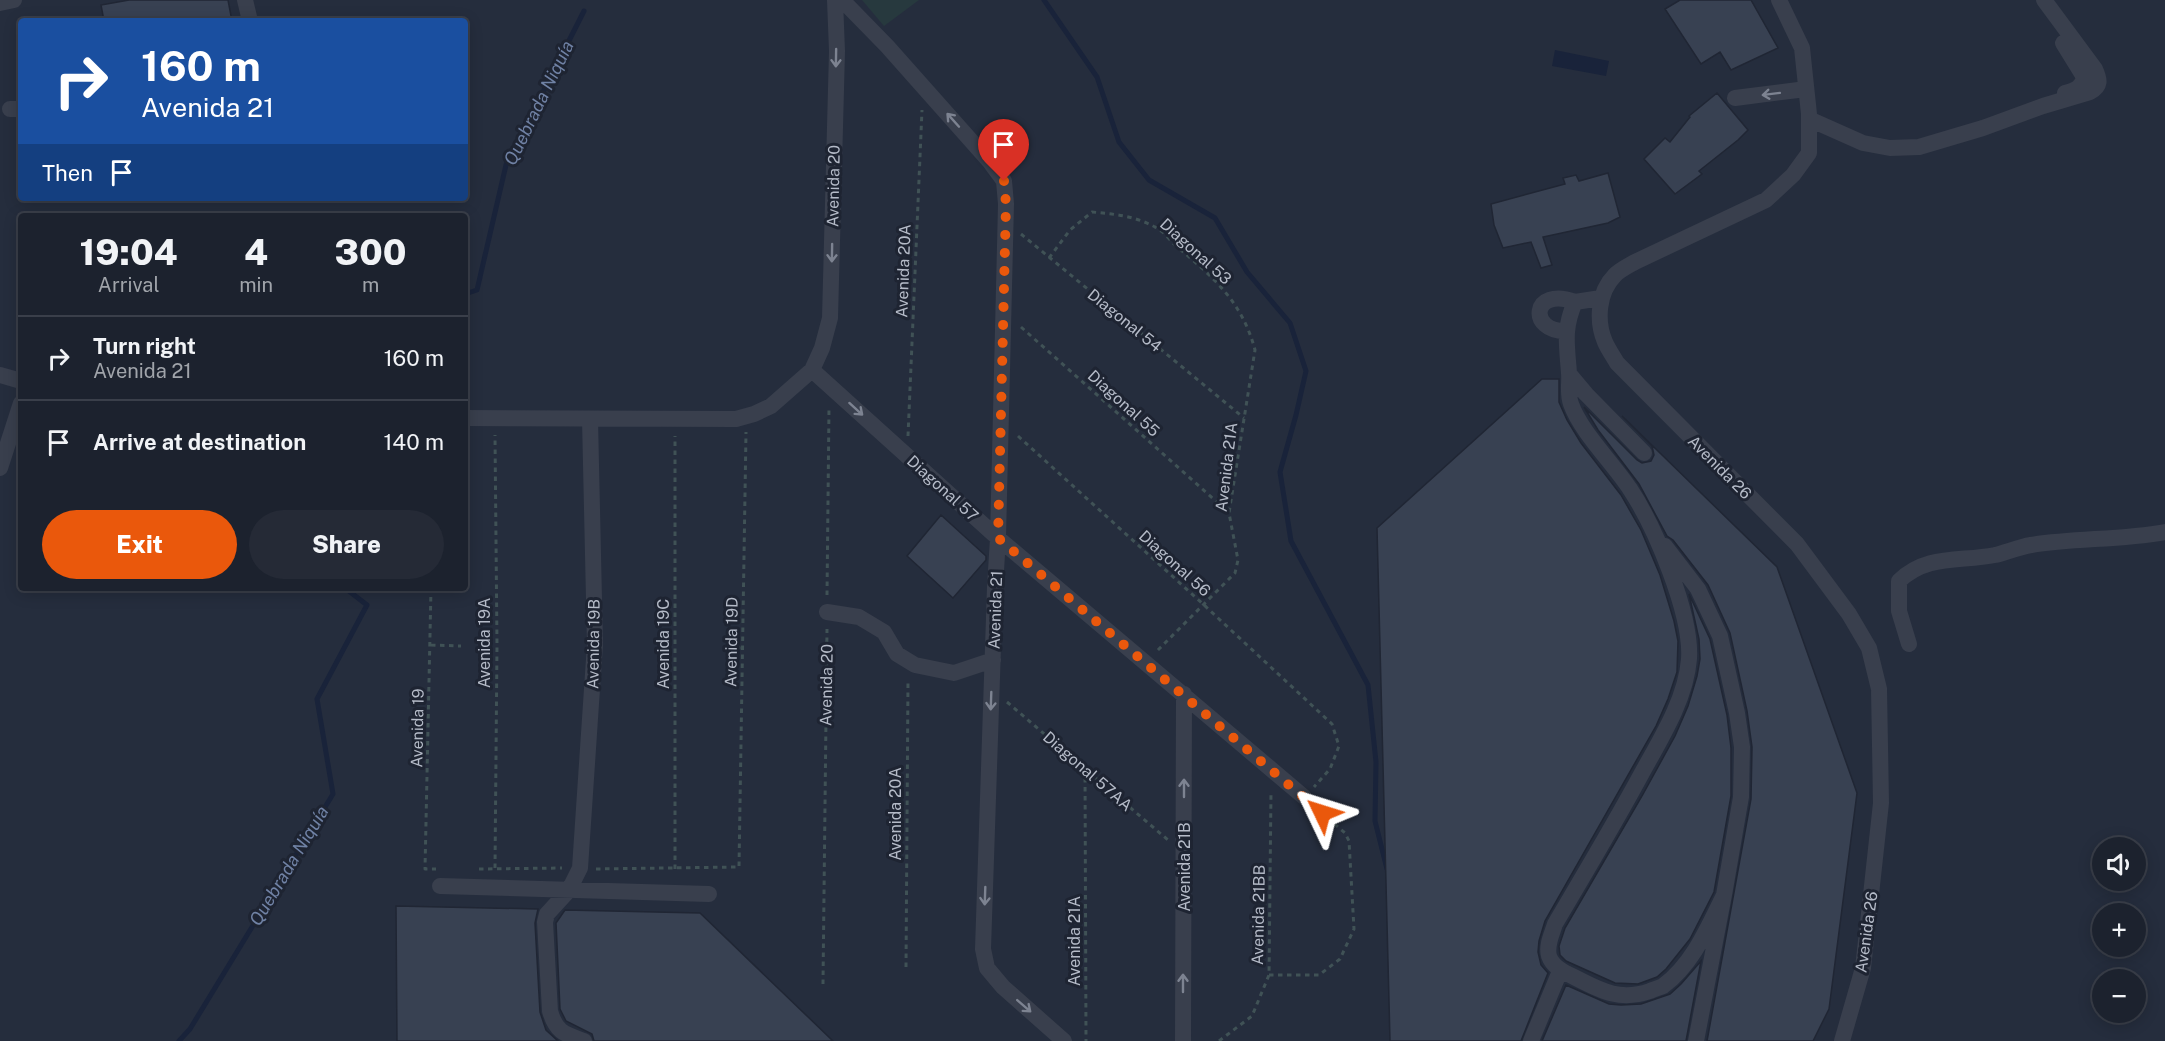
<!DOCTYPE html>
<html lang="en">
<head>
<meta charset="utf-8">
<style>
	body { margin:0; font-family:"Public Sans",sans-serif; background:#252a36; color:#f1f3f6; height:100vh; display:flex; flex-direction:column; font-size:22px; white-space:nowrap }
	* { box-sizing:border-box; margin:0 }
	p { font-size:20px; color:#a0a4aa }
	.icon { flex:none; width:33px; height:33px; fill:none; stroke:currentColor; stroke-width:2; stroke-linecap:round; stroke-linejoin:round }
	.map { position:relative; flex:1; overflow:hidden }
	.details { position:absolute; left:18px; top:213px; width:450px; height:378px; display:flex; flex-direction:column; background:#1c222e; border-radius:6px; box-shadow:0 3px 15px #0003,0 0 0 2px #3a3f4a }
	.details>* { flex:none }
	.banner { position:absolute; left:18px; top:18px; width:450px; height:183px; border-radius:6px; box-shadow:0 3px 15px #0003,0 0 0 2px #3a3f4a; background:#1a4fa0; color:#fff; overflow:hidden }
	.tools { position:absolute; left:2092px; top:837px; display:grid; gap:12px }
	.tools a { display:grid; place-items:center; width:54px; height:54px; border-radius:50%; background:#1c222e; box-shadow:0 3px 15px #0003,0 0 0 2px #3a3f4a; font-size:30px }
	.pin { position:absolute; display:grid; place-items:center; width:51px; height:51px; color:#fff; margin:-62px -26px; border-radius:50% 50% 50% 0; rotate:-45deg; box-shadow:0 0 6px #0007 }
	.pin .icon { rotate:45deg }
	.me { position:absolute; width:66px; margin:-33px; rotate:311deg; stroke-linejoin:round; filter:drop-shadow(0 0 4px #0008) }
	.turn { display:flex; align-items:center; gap:21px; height:126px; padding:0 24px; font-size:27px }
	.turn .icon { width:78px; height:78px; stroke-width:2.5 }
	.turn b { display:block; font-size:42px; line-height:51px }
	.then { display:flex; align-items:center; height:57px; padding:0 24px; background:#0003; gap:12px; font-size:22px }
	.eta { display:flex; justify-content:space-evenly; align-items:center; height:102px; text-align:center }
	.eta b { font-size:36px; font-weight:800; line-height:42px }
	.primary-button { display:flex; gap:12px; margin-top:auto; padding:12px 24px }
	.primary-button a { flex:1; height:69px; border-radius:36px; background:#ea580c; color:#fff; font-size:24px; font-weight:800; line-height:69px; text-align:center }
	.primary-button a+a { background:#252a36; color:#f1f3f6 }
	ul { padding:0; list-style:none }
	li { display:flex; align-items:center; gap:18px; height:84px; padding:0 24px; border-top:2px solid #3a3f4a }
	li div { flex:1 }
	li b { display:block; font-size:22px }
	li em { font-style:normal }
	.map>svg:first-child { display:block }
	.green { fill:#27393e }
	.water { fill:#19233a }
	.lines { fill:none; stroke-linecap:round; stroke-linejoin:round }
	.stream { stroke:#19233a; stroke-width:5 }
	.building { fill:#384152; stroke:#202634; stroke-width:1.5 }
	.path { stroke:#405256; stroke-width:3; stroke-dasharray:4.5 4.5; stroke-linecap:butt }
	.minor { stroke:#393f4d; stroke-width:16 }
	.oneway { stroke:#7d8391 }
	.route { stroke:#ea580c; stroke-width:10; stroke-dasharray:0 18 }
	.labels { text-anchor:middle; stroke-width:6; stroke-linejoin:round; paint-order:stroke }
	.street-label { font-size:16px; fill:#b5bbc8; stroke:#1e2432 }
	.water-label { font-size:18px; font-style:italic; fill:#7082a5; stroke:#1e2432 }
</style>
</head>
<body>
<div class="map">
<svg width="2165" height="1041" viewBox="0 0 2165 1041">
	<rect width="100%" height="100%" fill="#252d3d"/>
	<path class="green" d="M862 0H919L884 26Z"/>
	<path class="water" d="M1555 50 1609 61 1606 76 1552 66Z"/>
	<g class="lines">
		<path class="stream" d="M1044 0 1097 77 1119 142 1149 180 1215 218 1247 272 1290 323 1306 371 1296 415 1280 472 1291 541 1368 685 1376 762 1375 821 1387 869
			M465 294 477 290 506 165 584 11
			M179 1041 190 1029 333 794 317 699 367 605 345 588"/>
	</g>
	<path class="building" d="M129 0H228L232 21H104L101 5Z
		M1680 0H1751L1778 48 1731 70 1720 52 1701 64 1665 9Z
		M1717 93 1748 130 1738 140 1699 171 1702 174 1675 194 1644 159 1665 138 1670 142 1690 117 1689 116Z
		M1608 173 1620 217 1608 223 1543 237 1552 265 1541 268 1531 242 1503 248 1494 225 1491 204 1565 184 1563 178 1576 175 1579 181Z
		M1542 379H1559V402L1567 420 1581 443 1621 495 1641 530 1660 575 1674 621 1678 641 1677 672 1668 699 1656 726 1545 921 1539 941 1538 952 1541 965 1548 973 1521 1041H1390L1377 528Z
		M1584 407 1637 460 1642 463 1651 461 1654 455 1652 446 1622 416 1777 567 1857 793 1829 1009 1813 1041H1707L1751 799 1752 747 1747 711 1730 633 1708 585 1673 540 1667 536 1639 484 1598 430Z
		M941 515 986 556V560L953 598 907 556Z
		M1689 594 1710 639 1727 715 1731 748V796L1714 892 1690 939 1666 969 1657 977 1638 984 1615 983 1566 961 1560 955 1559 946 1565 928 1642 796 1675 736 1688 706 1697 676 1700 659 1699 639Z
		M396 906 538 909 535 923 540 1012 546 1030 558 1041H397Z
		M565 910 700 913 833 1041H594L592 1034 566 1021 560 1009 556 923Z
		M1701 961 1686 1041H1542L1566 985 1609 1004 1621 1005 1641 1004 1670 994 1681 984Z"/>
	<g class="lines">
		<path class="path" d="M1021 234 1244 418
			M1049 258 1070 230 1092 212C1114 214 1135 216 1155 227 1162 230 1169 239 1175 245 1213 277 1242 301 1255 350L1229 513 1238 560 1235 573 1156 652
			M1021 327 1228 512
			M908 436 922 110
			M1018 436 1204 605 1332 724 1339 746 1330 769 1314 787
			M431 588 425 869H436
			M827 595 829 407
			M431 645 461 646
			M727 648H743
			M1007 702 1168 840
			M1085 769 1086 1041
			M495 868 497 645 495 435
			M479 869 562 868
			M596 869 739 867 746 432
			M675 869V436
			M906 967 908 680
			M1269 975H1319L1340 959 1354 929 1349 841 1345 833 1316 808
			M823 984 827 629
			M1219 1041 1252 1016 1269 975 1271 792"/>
		<path class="minor" d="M245 0 250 21
			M842 0 887 46 990 162 1004 181 1006 204 998 538 995 587 983 949 987 968 1003 987 1064 1041
			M1779 0 1802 48 1809 114V153L1793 175 1766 200 1635 262C1628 266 1620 270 1615 275 1598 292 1596 321 1605 342 1608 349 1613 356 1617 363L1797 544 1849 614 1869 648 1879 689 1881 803 1863 968 1842 1041
			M0 3 14 0
			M2063 43 2084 77C2082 88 2075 90 2065 93
			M1735 98 1806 89
			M10 109H21
			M1809 119 1863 143 1890 148 1919 147 1983 128 2043 106 2090 92C2101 86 2100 80 2095 69L2044 0
			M1601 298 1575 302C1563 329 1567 345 1569 373 1570 383 1567 393 1571 404 1581 432 1613 463 1630 489 1655 527 1692 614 1689 659 1686 698 1662 737 1643 771 1615 823 1585 873 1555 924 1552 934 1546 945 1549 956 1553 968 1566 973 1576 978 1603 992 1621 1001 1650 991 1654 989 1659 988 1663 986 1693 964 1708 927 1724 895
			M1566 331C1528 332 1531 286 1575 302
			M812 370 998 538 1304 797
			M0 375 21 381
			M1570 375 1586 394 1644 453
			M465 418 736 419 754 414 771 406 812 370 822 348 830 318 837 51 835 0
			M0 468 21 403
			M1665 546 1698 589 1720 636 1737 713 1742 747 1741 797 1724 895 1696 1041
			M827 612 859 617 884 632 897 654 915 665 954 673 993 660
			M1909 644 1899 611V581C1927 554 1960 562 1995 555 2007 552 2019 547 2031 545 2075 538 2121 540 2165 532
			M440 886 709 894
			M584 1041C564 1034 556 1032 550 1011L545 922 547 914 569 890 580 868 595 644 590 419
			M1183 1041 1184 694
			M1531 1041 1560 971"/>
	</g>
	<defs><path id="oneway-shaft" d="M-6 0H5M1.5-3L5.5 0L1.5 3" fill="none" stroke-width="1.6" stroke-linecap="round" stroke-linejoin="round" transform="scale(1.5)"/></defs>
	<g class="oneway">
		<use href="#oneway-shaft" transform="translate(836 58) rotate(91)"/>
		<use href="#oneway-shaft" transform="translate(1771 94) rotate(173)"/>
		<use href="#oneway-shaft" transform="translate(953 120) rotate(-132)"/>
		<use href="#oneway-shaft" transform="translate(832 253) rotate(91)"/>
		<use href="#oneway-shaft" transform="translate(856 409) rotate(42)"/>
		<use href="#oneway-shaft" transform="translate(991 701) rotate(92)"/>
		<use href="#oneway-shaft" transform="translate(1184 788) rotate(-90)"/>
		<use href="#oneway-shaft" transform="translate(985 896) rotate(92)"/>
		<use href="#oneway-shaft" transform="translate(1183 983) rotate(-90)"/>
		<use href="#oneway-shaft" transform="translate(1024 1006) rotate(41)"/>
	</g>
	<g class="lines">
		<path class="route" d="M1004 181 1006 204 998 538 1322 813"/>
	</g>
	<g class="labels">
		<g class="street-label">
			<text transform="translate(833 186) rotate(-89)" y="6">Avenida 20</text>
			<text transform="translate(1196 251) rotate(42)" y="6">Diagonal 53</text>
			<text transform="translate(903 271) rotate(-88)" y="6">Avenida 20A</text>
			<text transform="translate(1125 320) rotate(39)" y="6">Diagonal 54</text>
			<text transform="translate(1124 403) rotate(42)" y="6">Diagonal 55</text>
			<text transform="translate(1226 467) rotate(-83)" y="6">Avenida 21A</text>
			<text transform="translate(1720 467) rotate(45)" y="6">Avenida 26</text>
			<text transform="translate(943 488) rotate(42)" y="6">Diagonal 57</text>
			<text transform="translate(1175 563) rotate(42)" y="6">Diagonal 56</text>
			<text transform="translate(995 610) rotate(-88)" y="6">Avenida 21</text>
			<text transform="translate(731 642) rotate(-89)" y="6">Avenida 19D</text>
			<text transform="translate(484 643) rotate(-90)" y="6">Avenida 19A</text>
			<text transform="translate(593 644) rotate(-89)" y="6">Avenida 19B</text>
			<text transform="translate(663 644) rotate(-90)" y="6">Avenida 19C</text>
			<text transform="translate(826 685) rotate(-89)" y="6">Avenida 20</text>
			<text transform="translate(417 728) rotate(-89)" y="6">Avenida 19</text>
			<text transform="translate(1088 771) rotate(41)" y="6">Diagonal 57AA</text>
			<text transform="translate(895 814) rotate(-90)" y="6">Avenida 20A</text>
			<text transform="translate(1184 867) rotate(-90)" y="6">Avenida 21B</text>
			<text transform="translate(1258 915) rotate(-89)" y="6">Avenida 21BB</text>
			<text transform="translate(1866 932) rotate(-82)" y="6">Avenida 26</text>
			<text transform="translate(1074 941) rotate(-90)" y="6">Avenida 21A</text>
		</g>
		<g class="water-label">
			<text transform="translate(539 103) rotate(-64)" y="6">Quebrada Niquía</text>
			<text transform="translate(289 866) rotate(-59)" y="6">Quebrada Niquía</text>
		</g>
	</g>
</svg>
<div class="tools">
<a><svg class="icon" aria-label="sound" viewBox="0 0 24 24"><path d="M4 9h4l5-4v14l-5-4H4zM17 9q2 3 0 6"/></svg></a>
<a>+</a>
<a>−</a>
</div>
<div class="pin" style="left:1004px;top:181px;background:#d93025"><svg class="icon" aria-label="arrive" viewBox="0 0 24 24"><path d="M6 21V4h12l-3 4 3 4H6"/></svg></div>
<svg class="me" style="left:1322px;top:813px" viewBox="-20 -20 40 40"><path d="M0-17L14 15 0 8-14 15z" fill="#ea580c" stroke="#fff" stroke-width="4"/></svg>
<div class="banner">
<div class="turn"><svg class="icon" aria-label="right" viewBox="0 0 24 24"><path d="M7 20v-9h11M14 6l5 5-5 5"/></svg><div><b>160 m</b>Avenida 21</div></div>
<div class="then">Then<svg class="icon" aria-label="arrive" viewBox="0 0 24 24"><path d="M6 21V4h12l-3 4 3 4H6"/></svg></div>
</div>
<section class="details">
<div class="eta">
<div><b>19:04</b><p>Arrival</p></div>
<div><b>4</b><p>min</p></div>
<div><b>300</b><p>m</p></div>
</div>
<ul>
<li><svg class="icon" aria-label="right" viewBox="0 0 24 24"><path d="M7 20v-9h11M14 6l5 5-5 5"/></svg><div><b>Turn right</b><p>Avenida 21</p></div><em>160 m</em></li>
<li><svg class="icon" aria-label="arrive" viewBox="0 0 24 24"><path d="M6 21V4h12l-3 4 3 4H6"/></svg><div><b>Arrive at destination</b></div><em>140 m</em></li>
</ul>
<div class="primary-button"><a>Exit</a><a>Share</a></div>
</section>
</div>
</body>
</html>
